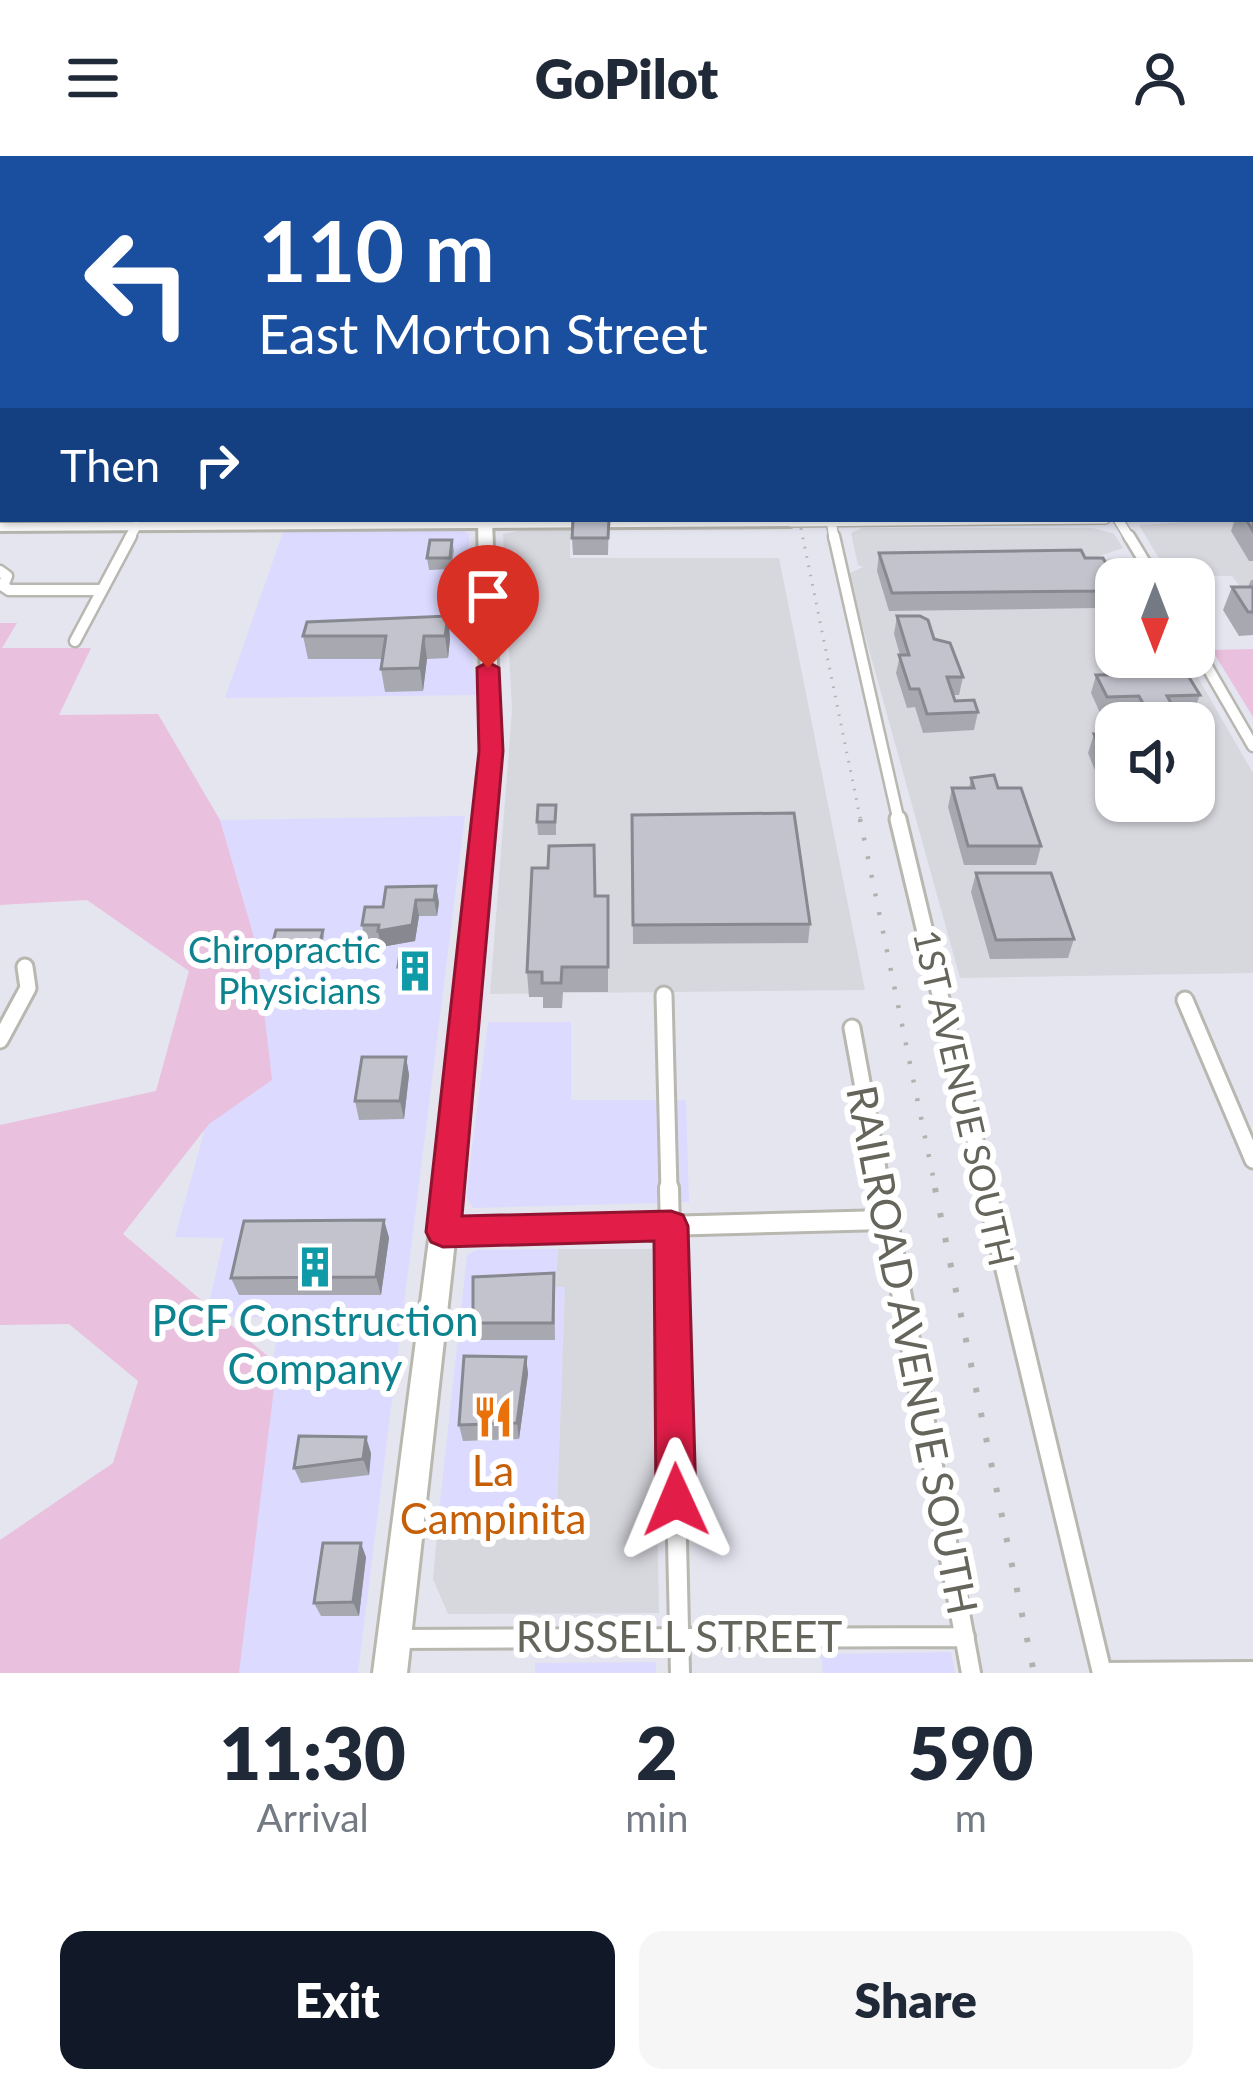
<!DOCTYPE html>
<html lang="en">
<head>
<meta charset="utf-8">
<style>
	body { margin:0; font-family:Lato,sans-serif; background:#f6f6f7; color:#1f2937; height:100vh; display:flex; flex-direction:column; font-size:45px; white-space:nowrap }
	* { box-sizing:border-box; margin:0 }
	p { font-size:39px; color:#747a83 }
	.icon { flex:none; width:66px; height:66px; fill:none; stroke:currentColor; stroke-width:2; stroke-linecap:round; stroke-linejoin:round }
	.map { position:relative; height:1517px; overflow:hidden }
	.details { display:flex; flex-direction:column; background:#fff; flex:1 }
	.details>* { flex:none }
	.hud { position:absolute; left:0px; top:0px; width:1254px; height:366px; box-shadow:0 3px 9px #0004; background:#1a4fa0; color:#fff; overflow:hidden }
	.needle { width:78px; rotate:180deg }
	.controls { position:absolute; left:1095px; top:402px; display:grid; gap:24px }
	.controls a { display:grid; place-items:center; width:120px; height:120px; border-radius:24px; background:#fff; box-shadow:0 3px 9px #0004; font-size:60px }
	.pin { position:absolute; display:grid; place-items:center; width:102px; height:102px; color:#fff; margin:-123px -51px; border-radius:50% 50% 50% 0; rotate:-45deg; box-shadow:0 0 12px #0007 }
	.pin .icon { rotate:45deg }
	.me { position:absolute; width:132px; margin:-66px; rotate:359deg; stroke-linejoin:round; filter:drop-shadow(0 0 9px #0008) }
	.turn { display:flex; align-items:center; gap:42px; height:252px; padding:0 60px; font-size:54px }
	.turn .icon { width:156px; height:156px; stroke-width:2.5 }
	.turn b { display:block; font-size:84px; line-height:102px }
	.then { display:flex; align-items:center; height:114px; padding:0 60px; background:#0003; gap:24px; font-size:45px }
	.eta { display:flex; justify-content:space-evenly; align-items:center; height:204px; text-align:center }
	.eta b { font-size:72px; font-weight:800; line-height:84px }
	.button { display:flex; gap:24px; margin-top:auto; padding:24px 60px }
	.button a { flex:1; height:138px; border-radius:24px; background:#111827; color:#fff; font-size:48px; font-weight:800; line-height:138px; text-align:center }
	.button a+a { background:#f6f6f7; color:#1f2937 }
	header { display:flex; justify-content:space-between; align-items:center; height:156px; padding:0 60px; background:#fff; font-size:54px; font-weight:800 }
	.map>svg:first-child { display:block }
	.commercial { fill:#dcdaff }
	.industrial { fill:#d7d7de; fill-rule:evenodd }
	.green { fill:#e9c0dd }
	.lines { fill:none; stroke-linecap:round; stroke-linejoin:round }
	.minor-far4-casing { stroke:#b8b7b0; stroke-width:9 }
	.minor-far3-casing { stroke:#b8b7b0; stroke-width:12 }
	.minor-far2-casing { stroke:#b8b7b0; stroke-width:15 }
	.minor-far1-casing { stroke:#b8b7b0; stroke-width:21 }
	.minor-casing { stroke:#b8b7b0; stroke-width:24 }
	.tertiary-casing { stroke:#b8b7b0; stroke-width:6 }
	.secondary-casing { stroke:#b8b8af; stroke-width:6 }
	.minor-far4 { stroke:#fff; stroke-width:6 }
	.minor-far3 { stroke:#fff; stroke-width:9 }
	.minor-far2 { stroke:#fff; stroke-width:10 }
	.minor-far1 { stroke:#fff; stroke-width:15 }
	.minor { stroke:#fff; stroke-width:18 }
	.tertiary { fill:#fff; fill-rule:evenodd }
	.secondary { fill:#fff; fill-rule:evenodd }
	.rail-far2 { stroke:#b2b1af; stroke-width:3; stroke-dasharray:1.5 8; stroke-linecap:butt }
	.rail-far1 { stroke:#b2b1af; stroke-width:4.5; stroke-dasharray:3 16; stroke-linecap:butt }
	.rail { stroke:#b2b1af; stroke-width:6; stroke-dasharray:4.5 21; stroke-linecap:butt }
	.wall { fill:#a8a8b1 }
	.shaded-wall { fill:#888890 }
	.building { fill:#c3c3ce; stroke:#888890; stroke-width:3 }
	.route { fill:#e11d48; stroke:#92132f; stroke-width:3 }
	.labels { text-anchor:middle; stroke-width:12; stroke-linejoin:round; paint-order:stroke }
	.culture-label { font-size:36px; fill:#0d838f; stroke:#fff; text-anchor:end }
	.street-label { font-size:36px; fill:#66655c; stroke:#fff }
	.near-culture-label { font-size:42px; fill:#0d838f; stroke:#fff }
	.near-street-label { font-size:42px; fill:#66655c; stroke:#fff }
	.near-food-label { font-size:42px; fill:#c56008; stroke:#fff }
</style>
</head>
<body>
<header><svg class="icon" aria-label="menu" viewBox="0 0 24 24"><path d="M4 6h16M4 12h16M4 18h16"/></svg>GoPilot<svg class="icon" aria-label="person" viewBox="0 0 24 24"><circle cx="12" cy="8" r="4"/><path d="M4 21q1-7 8-7t8 7"/></svg></header>
<div class="map">
<svg width="1253" height="1517" viewBox="0 0 1253 1517">
	<rect width="100%" height="100%" fill="#e5e5f0"/>
	<path class="commercial" d="M460 373 469 378 470 478 477 539 225 542 283 376Z
		M465 660 358 1517H211L281 1162 206 1160 224 1082 175 1081 256 788 220 664Z
		M488 866H571V944H686L689 1046 473 1052 466 1040Z
		M558 1093 556 1130 565 1131 557 1356H439L467 1099 476 1094Z
		M951 1496 955 1517H823L821 1498Z
		M656 1506V1517H535V1507Z"/>
	<path class="industrial" d="M1200 365 1253 366V448L1232 420 1169 419 1139 369Z
		M532 372H570V402H779L865 834 490 838 512 554 503 378Z
		M862 372H1093L1114 378 1123 392 1085 405 1127 401 1140 423H1116V501H1186L1253 617V817L960 822 848 418 863 411 858 409 851 377ZM1116 567H1194V645H1116Z
		M558 1093H652L659 1457 448 1458 433 1423 439 1356 557 1355 565 1131H556Z"/>
	<path class="green" d="M0 467H17L2 492H91L59 559 158 558 220 664 256 788 272 924 209 968 123 1078 277 1208 239 1517H0V1384L113 1307 138 1225 69 1168 0 1169V969L156 935 189 815 87 744 0 749Z
		M1253 493V561L1212 494Z"/>
	<g class="lines">
		<g class="minor-far4-casing">
			<path id="minor-far4" d="M438 0 444 3
				M997 0 1003 3"/>
		</g>
		<g class="minor-far3-casing">
			<path id="minor-far3" d="M831 363 834 383
				M1118 363 1130 383
				M791 366 1105 363
				M129 383 136 370"/>
		</g>
		<g class="minor-far2-casing">
			<path id="minor-far2" d="M834 380 899 666
				M1129 380 1155 423
				M0 415 7 420 3 430 9 434H102
				M75 485 131 380
				M1194 488 1253 590"/>
		</g>
		<g class="minor-far1-casing">
			<path id="minor-far1" d="M898 663 987 1035
				M664 839 669 1035
				M1185 844 1253 1004
				M852 872 882 1035
				M0 884 28 832 25 811"/>
		</g>
		<g class="minor-casing">
			<path id="minor" d="M669 1032 680 1517
				M882 1032 971 1517
				M986 1032 1102 1517
				M443 1076 885 1064
				M394 1483 965 1481
				M1102 1516 1253 1515"/>
		</g>
		<g class="tertiary-casing">
			<path id="tertiary" d="M669 363H794L797 366 791 370 0 375V367Z"/>
		</g>
		<g class="secondary-casing">
			<path id="secondary" d="M532 0H540V3H532Z
				M478 363H492L500 595 456 1076 407 1517H373L430 1076 482 595Z"/>
		</g>
		<use href="#minor-far4" class="minor-far4"/>
		<use href="#minor-far3" class="minor-far3"/>
		<use href="#minor-far2" class="minor-far2"/>
		<use href="#minor-far1" class="minor-far1"/>
		<use href="#minor" class="minor"/>
		<use href="#tertiary" class="tertiary"/>
		<use href="#secondary" class="secondary"/>
		<path class="rail-far2" d="M799 363 861 666"/>
		<path class="rail-far1" d="M860 663 936 1035"/>
		<path class="rail" d="M935 1032 1034 1517"/>
	</g>
	<path class="wall" d="M1253 353V405H1249L1231 375 1235 363H1251Z
		M609 363 608 399H573L572 382Z
		M452 384 454 395 451 413 429 414 427 402Z
		M879 397 1085 402 1116 424V429L1112 443H1100L1097 452 889 455 877 415Z
		M1251 424H1253V479L1239 480 1223 454 1232 431H1248Z
		M448 460 450 483 448 502 427 503 423 535 385 536 381 513 383 503H308L303 480Z
		M897 460 934 483 963 521 959 539H953L955 545 978 556 974 574 923 577 915 551 907 552 896 517 900 499 894 478Z
		M1096 519 1200 539 1193 557 1172 558 1169 567H1137L1133 559H1101L1091 537Z
		M1094 578H1116V629H1101L1088 597Z
		M971 622 998 632 1041 690 1036 709H964L948 651 952 632H969Z
		M556 649V679H538L537 666Z
		M632 659 810 768 808 787 633 788Z
		M976 717 1074 783 1068 802 990 803 971 736Z
		M436 730 439 747 437 760H419L415 785 381 791 380 785H365L362 769 383 751Z
		M595 740H608V836H563L562 852H543V841H529L527 816Z
		M323 774 324 781 321 792H275L273 786Z
		M426 798 428 810 426 823 400 824 398 811Z
		M406 901 409 919 404 963 359 964 355 945Z
		M384 1064 389 1082 381 1139H239L231 1122Z
		M554 1117 555 1184H476L473 1167Z
		M526 1201 528 1218 519 1283 463 1285 459 1269Z
		M371 1297 369 1319 301 1327 294 1312Z
		M366 1401 359 1460H321L314 1447Z"/>
	<path class="shaded-wall" d="M448 460 450 483 448 502 445 480Z
		M424 480 427 503 423 535 420 512Z
		M436 730 439 747 437 760 434 744Z
		M416 744 419 760 415 785 381 791 378 775Z
		M406 901 409 919 404 963 400 945Z
		M384 1064 389 1082 381 1139 376 1121Z
		M526 1201 528 1218 519 1283 517 1267Z
		M366 1281 371 1297 369 1319 363 1303Z
		M361 1387 366 1401 359 1460 353 1446Z"/>
	<path class="building" d="M559 0H585V3H558Z
		M762 0H857L858 3H762Z
		M880 2H942L943 3H880Z
		M1251 353H1253V375L1246 363H1251Z
		M573 363H609L608 382H572Z
		M430 384H452L450 402H427Z
		M1081 394 1085 402H1103L1116 426H1098L1103 435 892 437 879 397Z
		M1232 431H1253V456H1248Z
		M448 460 445 480H424L420 512 381 513 386 480H303L307 466Z
		M897 460H920L928 464 934 483 950 487 963 521H947L955 545 974 544 978 556 927 558 919 533H910L899 499H909Z
		M1187 518 1200 539 1167 540 1174 552 1146 553 1139 540 1107 541 1096 519Z
		M1094 578H1116V610H1107Z
		M994 619 998 632H1021L1041 690H968L952 632H974L971 622Z
		M538 649H556L555 666H537Z
		M794 657 810 768 633 769 632 659Z
		M594 689 595 740H608V811H562L561 827H542V816H527L532 712H548L549 690Z
		M976 717H1051L1074 783 996 784Z
		M436 730 434 744H416L412 769 378 775 379 769H362L365 751H383L386 731Z
		M276 774H323L320 786H273Z
		M400 797 426 798 424 811H398Z
		M362 901H406L400 945H355Z
		M384 1064 376 1121 231 1122 244 1065Z
		M554 1117 553 1167H473V1121Z
		M464 1200 526 1201 517 1267 459 1269Z
		M299 1280 366 1281 363 1303 294 1312Z
		M323 1387H361L353 1446 314 1447Z"/>
	<path class="route" d="M488 506 499 512 503 595 462 1060 671 1055 683 1059 688 1070 696 1344 690 1358 676 1364 662 1358 656 1344 654 1085 443 1091 431 1086 426 1076 479 595 477 512Z"/>
	<defs>
		<g id="building-bare" transform="scale(3.24)"><path d="M-4-6H4V6H1V3H-1V6H-4ZM-2.5-4.3h1.7v1.8h-1.7ZM.8-4.3h1.7v1.8H.8ZM-2.5-1h1.7V.8h-1.7ZM.8-1h1.7V.8H.8Z" fill="#0f9aa8" stroke="#fff" stroke-width="2.5" paint-order="stroke"/></g>
		<g id="restaurant-bare" transform="scale(3.24)"><path d="M-5-6h1v4h1v-4h1v4h1v-4h1v5L-1.5 .5V6h-2V.5L-5-1ZM5-6V6H3V1.5H1.5Q1.5-4 5-6Z" fill="#e8710a" stroke="#fff" stroke-width="2.5" paint-order="stroke"/></g>
	</defs>
	<g fill-rule="evenodd">
		<use href="#building-bare" x="415" y="815"/>
		<use href="#building-bare" x="315" y="1111"/>
		<use href="#restaurant-bare" x="493" y="1261"/>
	</g>
	<g class="labels">
		<g class="culture-label">
			<text x="381" y="807">Chiropractic<tspan x="381" dy="41">Physicians</tspan></text>
		</g>
		<g class="street-label">
			<text transform="translate(964 942) rotate(77)" y="13">1ST AVENUE SOUTH</text>
		</g>
		<g class="near-culture-label">
			<text x="315" y="1180">PCF Construction<tspan x="315" dy="48">Company</tspan></text>
		</g>
		<g class="near-street-label">
			<text transform="translate(912 1194) rotate(79)" y="15">RAILROAD AVENUE SOUTH</text>
			<text x="679" y="1496">RUSSELL STREET</text>
		</g>
		<g class="near-food-label">
			<text x="493" y="1330">La<tspan x="493" dy="48">Campinita</tspan></text>
		</g>
	</g>
</svg>
<div class="controls">
<a><svg class="needle" viewBox="-14 -14 28 28"><path d="M0-13l5 13h-10z" fill="#e53935"/><path d="M0 13l5-13h-10z" fill="#747a83"/></svg></a>
<a><svg class="icon" aria-label="sound" viewBox="0 0 24 24"><path d="M4 9h4l5-4v14l-5-4H4zM17 9q2 3 0 6"/></svg></a>
</div>
<div class="pin" style="left:488px;top:512px;background:#d93025"><svg class="icon" aria-label="arrive" viewBox="0 0 24 24"><path d="M6 21V4h12l-3 4 3 4H6"/></svg></div>
<svg class="me" style="left:676px;top:1344px" viewBox="-20 -20 40 40"><path d="M0-17L14 15 0 8-14 15z" fill="#e11d48" stroke="#fff" stroke-width="4"/></svg>
<div class="hud">
<div class="turn"><svg class="icon" aria-label="left" viewBox="0 0 24 24"><path d="M17 20v-9H6M10 6l-5 5 5 5"/></svg><div><b>110 m</b>East Morton Street</div></div>
<div class="then">Then<svg class="icon" aria-label="right" viewBox="0 0 24 24"><path d="M7 20v-9h11M14 6l5 5-5 5"/></svg></div>
</div>
</div>
<section class="details">
<div class="eta">
<div><b>11:30</b><p>Arrival</p></div>
<div><b>2</b><p>min</p></div>
<div><b>590</b><p>m</p></div>
</div>
<div class="button"><a>Exit</a><a>Share</a></div>
</section>
</body>
</html>
